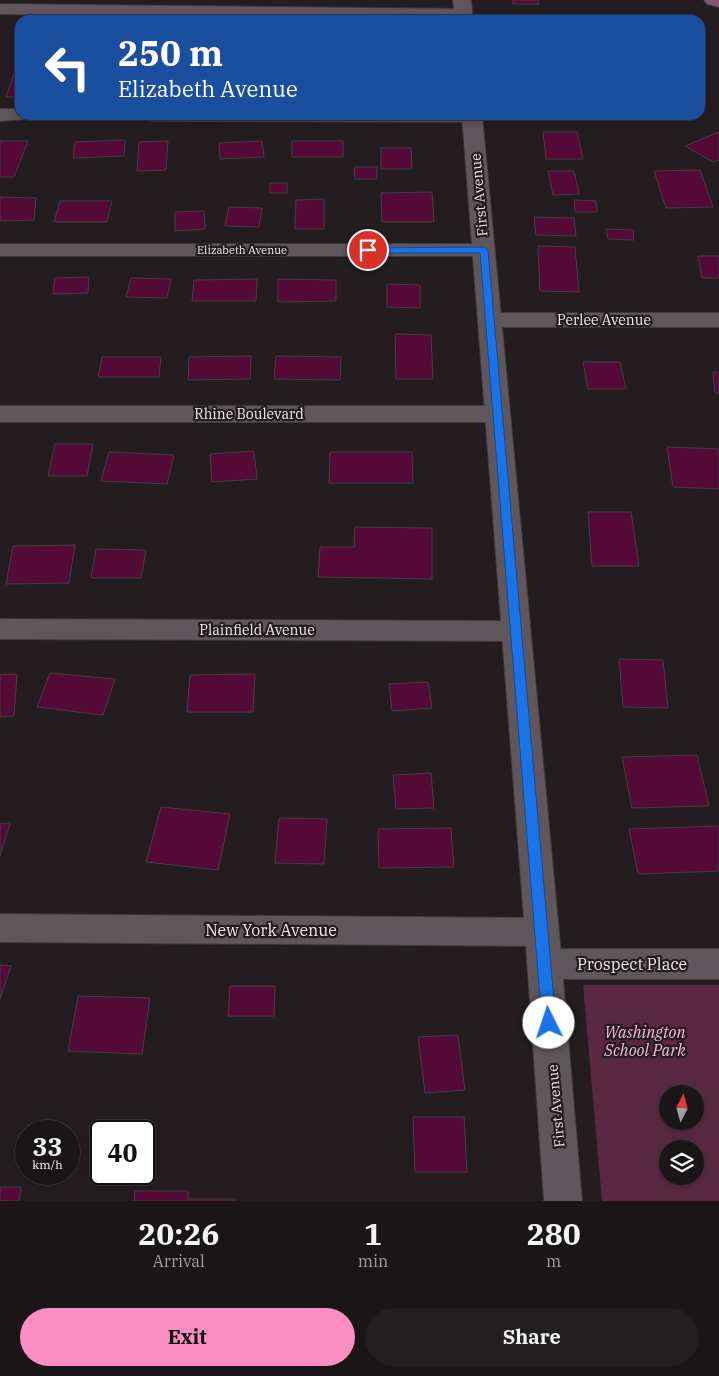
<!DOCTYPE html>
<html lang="en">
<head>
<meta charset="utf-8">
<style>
	body { margin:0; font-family:"IBM Plex Serif",serif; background:#231f21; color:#f1f3f6; height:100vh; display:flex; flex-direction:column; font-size:19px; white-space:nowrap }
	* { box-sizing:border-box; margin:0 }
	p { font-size:16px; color:#9f9fa2 }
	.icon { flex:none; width:28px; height:28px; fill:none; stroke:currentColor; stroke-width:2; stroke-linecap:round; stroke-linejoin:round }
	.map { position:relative; height:1201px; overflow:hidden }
	.panel { display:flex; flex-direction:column; background:#1a1618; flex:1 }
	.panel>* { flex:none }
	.top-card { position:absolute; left:15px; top:15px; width:690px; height:105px; border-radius:15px; box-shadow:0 2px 8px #0003,0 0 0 1px #383537; background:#1a4fa0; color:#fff; overflow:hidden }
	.needle { width:32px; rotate:6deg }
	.controls { position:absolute; left:659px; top:1085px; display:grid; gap:10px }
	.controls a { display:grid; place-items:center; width:45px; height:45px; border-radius:50%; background:#1a1618; box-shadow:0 2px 8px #0003,0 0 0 1px #383537; font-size:25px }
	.speed { position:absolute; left:15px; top:1120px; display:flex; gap:10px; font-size:25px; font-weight:700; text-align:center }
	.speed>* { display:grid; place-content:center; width:65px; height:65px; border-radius:50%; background:#1a1618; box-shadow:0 2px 8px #0003,0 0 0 1px #383537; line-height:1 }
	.speed small { font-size:12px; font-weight:400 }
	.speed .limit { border:2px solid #111; border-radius:8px; background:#fff; color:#111 }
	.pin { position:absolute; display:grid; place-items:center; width:42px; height:42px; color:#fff; margin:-21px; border:2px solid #fff; border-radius:50%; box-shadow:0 1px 5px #0007 }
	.me { position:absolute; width:55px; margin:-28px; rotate:356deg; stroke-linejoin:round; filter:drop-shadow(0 0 4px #0008) }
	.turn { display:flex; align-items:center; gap:18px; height:105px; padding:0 20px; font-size:22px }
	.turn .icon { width:65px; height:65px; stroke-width:2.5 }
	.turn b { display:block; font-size:35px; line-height:42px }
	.eta { display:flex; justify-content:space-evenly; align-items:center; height:85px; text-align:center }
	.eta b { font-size:30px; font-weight:700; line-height:35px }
	.action { display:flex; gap:10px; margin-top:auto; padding:10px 20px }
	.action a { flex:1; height:58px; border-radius:30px; background:#fb8fc4; color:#111; font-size:20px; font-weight:700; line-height:58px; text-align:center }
	.action a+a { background:#231f21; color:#f1f3f6 }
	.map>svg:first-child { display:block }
	.green { fill:#5b2842; fill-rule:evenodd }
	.building { fill:#540936; stroke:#473f42 }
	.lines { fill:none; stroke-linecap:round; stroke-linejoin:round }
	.minor-casing { stroke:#3e393b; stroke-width:2 }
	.tertiary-casing { stroke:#3e393b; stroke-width:2 }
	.secondary-casing { stroke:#3e393b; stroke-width:2 }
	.minor { fill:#5f575b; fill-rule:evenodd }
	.tertiary { fill:#5f575b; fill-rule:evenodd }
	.secondary { fill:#81576d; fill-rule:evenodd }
	.route { fill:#1a73e8; stroke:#114b97 }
	.labels { text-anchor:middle; stroke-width:4.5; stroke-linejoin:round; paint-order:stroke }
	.far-street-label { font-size:11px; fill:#eeeaeb; stroke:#231d20 }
	.street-label { font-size:14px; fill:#eeeaeb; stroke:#231d20 }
	.near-street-label { font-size:16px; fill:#eeeaeb; stroke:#231d20 }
	.near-park-label { font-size:16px; font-style:italic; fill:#fdb9d8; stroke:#231d20 }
</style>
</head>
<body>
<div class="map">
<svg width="719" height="1201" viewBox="0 0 719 1201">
	<rect width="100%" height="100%" fill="#231d20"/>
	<path class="green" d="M583 985H719V1201H602ZM668 1094H695V1121H668ZM668 1149H695V1176H668Z"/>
	<path class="building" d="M513 0H538L539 4H513Z
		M518 17 544 18V20H518Z
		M17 65H20V97H6Z
		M543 132H577L583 159H546Z
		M719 132V160L713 162 685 146Z
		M125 140 124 156 73 158 75 142Z
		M0 141H28L14 177H0Z
		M168 141 166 170 137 171 139 142Z
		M262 141 264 157 220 159 219 143Z
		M292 141H343V157H292Z
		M381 148H411L412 169H381Z
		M354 167H377V179H355Z
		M700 170 713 207 666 208 654 171Z
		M548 171H574L579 194 553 195Z
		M270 183H287V193H270Z
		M432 192 434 222H382L381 193Z
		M0 197 36 198 34 220 0 221Z
		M324 199V229H295L296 200Z
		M574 200 596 201 597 212H575Z
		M60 201H112L107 222H54Z
		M229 207 262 208 259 227 225 226Z
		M204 211 205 229 175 231V212Z
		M534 217 574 218 576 236 536 235Z
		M606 229 633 230 634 240 608 239Z
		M538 246 575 247 579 292 540 291Z
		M698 256H719V278H702Z
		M89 277 88 293 53 294 55 278Z
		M131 278 171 279 167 298 126 297Z
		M257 279 256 301H192L194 280Z
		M278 279 336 280V301L278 302Z
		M387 284 420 285V308L387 307Z
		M395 334 431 335 433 379H396Z
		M251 356 250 379 188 380 189 357Z
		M276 356 341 357 340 380 274 379Z
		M102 357H161L159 377H98Z
		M583 362H620L626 389H588Z
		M713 372H719V393H715Z
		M55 444H93L87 476H48Z
		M667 447 719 449V489L673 487Z
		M254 451 257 479 212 482 210 454Z
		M109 452 174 455 167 484 101 481Z
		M330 452H412L413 483H329Z
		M588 512H631L639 566H592Z
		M355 527 432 528V579L318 577 320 547H354Z
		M75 545 69 583 6 584 13 546Z
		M96 549 146 550 141 578H91Z
		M619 659 663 660 668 708 623 707Z
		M50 673 115 679 103 715 37 707Z
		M17 674 14 716 0 717V675Z
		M255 674 253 712H187L190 675Z
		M428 682 432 708 392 711 389 684Z
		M697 755 709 806 632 808 622 757Z
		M431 773 434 808 396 809 393 775Z
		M161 807 230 814 218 870 146 862Z
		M279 818 327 819 324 864 275 863Z
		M0 823 10 824 0 856Z
		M719 826V871L638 874 629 829Z
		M451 828 454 867 379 868 378 829Z
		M0 965 11 966 0 999Z
		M230 986H275L274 1016H228Z
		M78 996 150 998 142 1054 68 1051Z
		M458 1035 465 1090 425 1093 418 1037Z
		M413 1117H464L467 1172H415Z
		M0 1187H21L19 1201H0Z
		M135 1191H188V1199H236V1201H134Z"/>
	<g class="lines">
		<g class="minor-casing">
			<path id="minor" d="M0 4 463 9 469 10 472 14 469 18 463 19 0 14Z
				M0 109H20V115H30L27 119 0 121Z
				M142 115H481L482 116 479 120 472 122 152 121 145 119Z
				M0 244H484L492 245 495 250 492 255 484 256H0Z
				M490 313H719V327H490L482 325 479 320 482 315Z
				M0 406H497L506 409 509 414 506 419 497 422H0Z
				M0 619 515 621 525 624 529 631 525 638 515 641 0 639Z
				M0 914 542 918 554 922 559 932 554 942 542 946 0 942Z
				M544 949H719V979H544L532 974 527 964 532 954Z"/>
		</g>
		<g class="tertiary-casing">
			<path id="tertiary" d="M453 0H471L473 20H455Z
				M462 115H482L559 932 582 1201H544L525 932Z"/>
		</g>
		<g class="secondary-casing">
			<path id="secondary" d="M704 0H719V7L707 4Z"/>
		</g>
		<use href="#minor" class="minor"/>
		<use href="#tertiary" class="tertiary"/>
		<use href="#secondary" class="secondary"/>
	</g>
	<path class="route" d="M484 247 488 250 556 1023 554 1028 549 1030 544 1028 542 1023 480 253H368L363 250 368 248Z"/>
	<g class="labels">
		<g class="far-street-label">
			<text x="242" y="254">Elizabeth Avenue</text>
		</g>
		<g class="street-label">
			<text transform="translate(479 195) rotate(-95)" y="5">First Avenue</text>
			<text x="604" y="325">Perlee Avenue</text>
			<text x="249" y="419">Rhine Boulevard</text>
			<text x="257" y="635">Plainfield Avenue</text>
			<text transform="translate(556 1106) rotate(-95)" y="5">First Avenue</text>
		</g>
		<g class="near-street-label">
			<text x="271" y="936">New York Avenue</text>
			<text x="632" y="970">Prospect Place</text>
		</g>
		<g class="near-park-label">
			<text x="645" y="1038">Washington<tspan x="645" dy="18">School Park</tspan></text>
		</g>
	</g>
</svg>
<div class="controls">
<a><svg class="needle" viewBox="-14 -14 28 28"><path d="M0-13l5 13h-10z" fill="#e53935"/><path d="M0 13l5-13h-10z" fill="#9f9fa2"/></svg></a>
<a><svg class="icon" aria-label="layers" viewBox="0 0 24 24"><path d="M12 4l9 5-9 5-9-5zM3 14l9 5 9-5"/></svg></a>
</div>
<div class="speed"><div>33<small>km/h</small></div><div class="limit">40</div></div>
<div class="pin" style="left:368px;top:250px;background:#d93025"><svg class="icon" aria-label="arrive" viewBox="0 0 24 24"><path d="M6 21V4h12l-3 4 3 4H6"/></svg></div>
<svg class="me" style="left:549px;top:1023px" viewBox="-20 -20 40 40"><circle r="19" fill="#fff"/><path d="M0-13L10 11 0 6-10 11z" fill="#1a73e8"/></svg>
<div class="top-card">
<div class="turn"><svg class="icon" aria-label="left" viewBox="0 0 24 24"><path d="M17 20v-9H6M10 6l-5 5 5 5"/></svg><div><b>250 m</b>Elizabeth Avenue</div></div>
</div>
</div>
<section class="panel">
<div class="eta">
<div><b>20:26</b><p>Arrival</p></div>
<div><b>1</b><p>min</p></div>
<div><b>280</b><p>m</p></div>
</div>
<div class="action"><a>Exit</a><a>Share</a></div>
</section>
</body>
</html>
